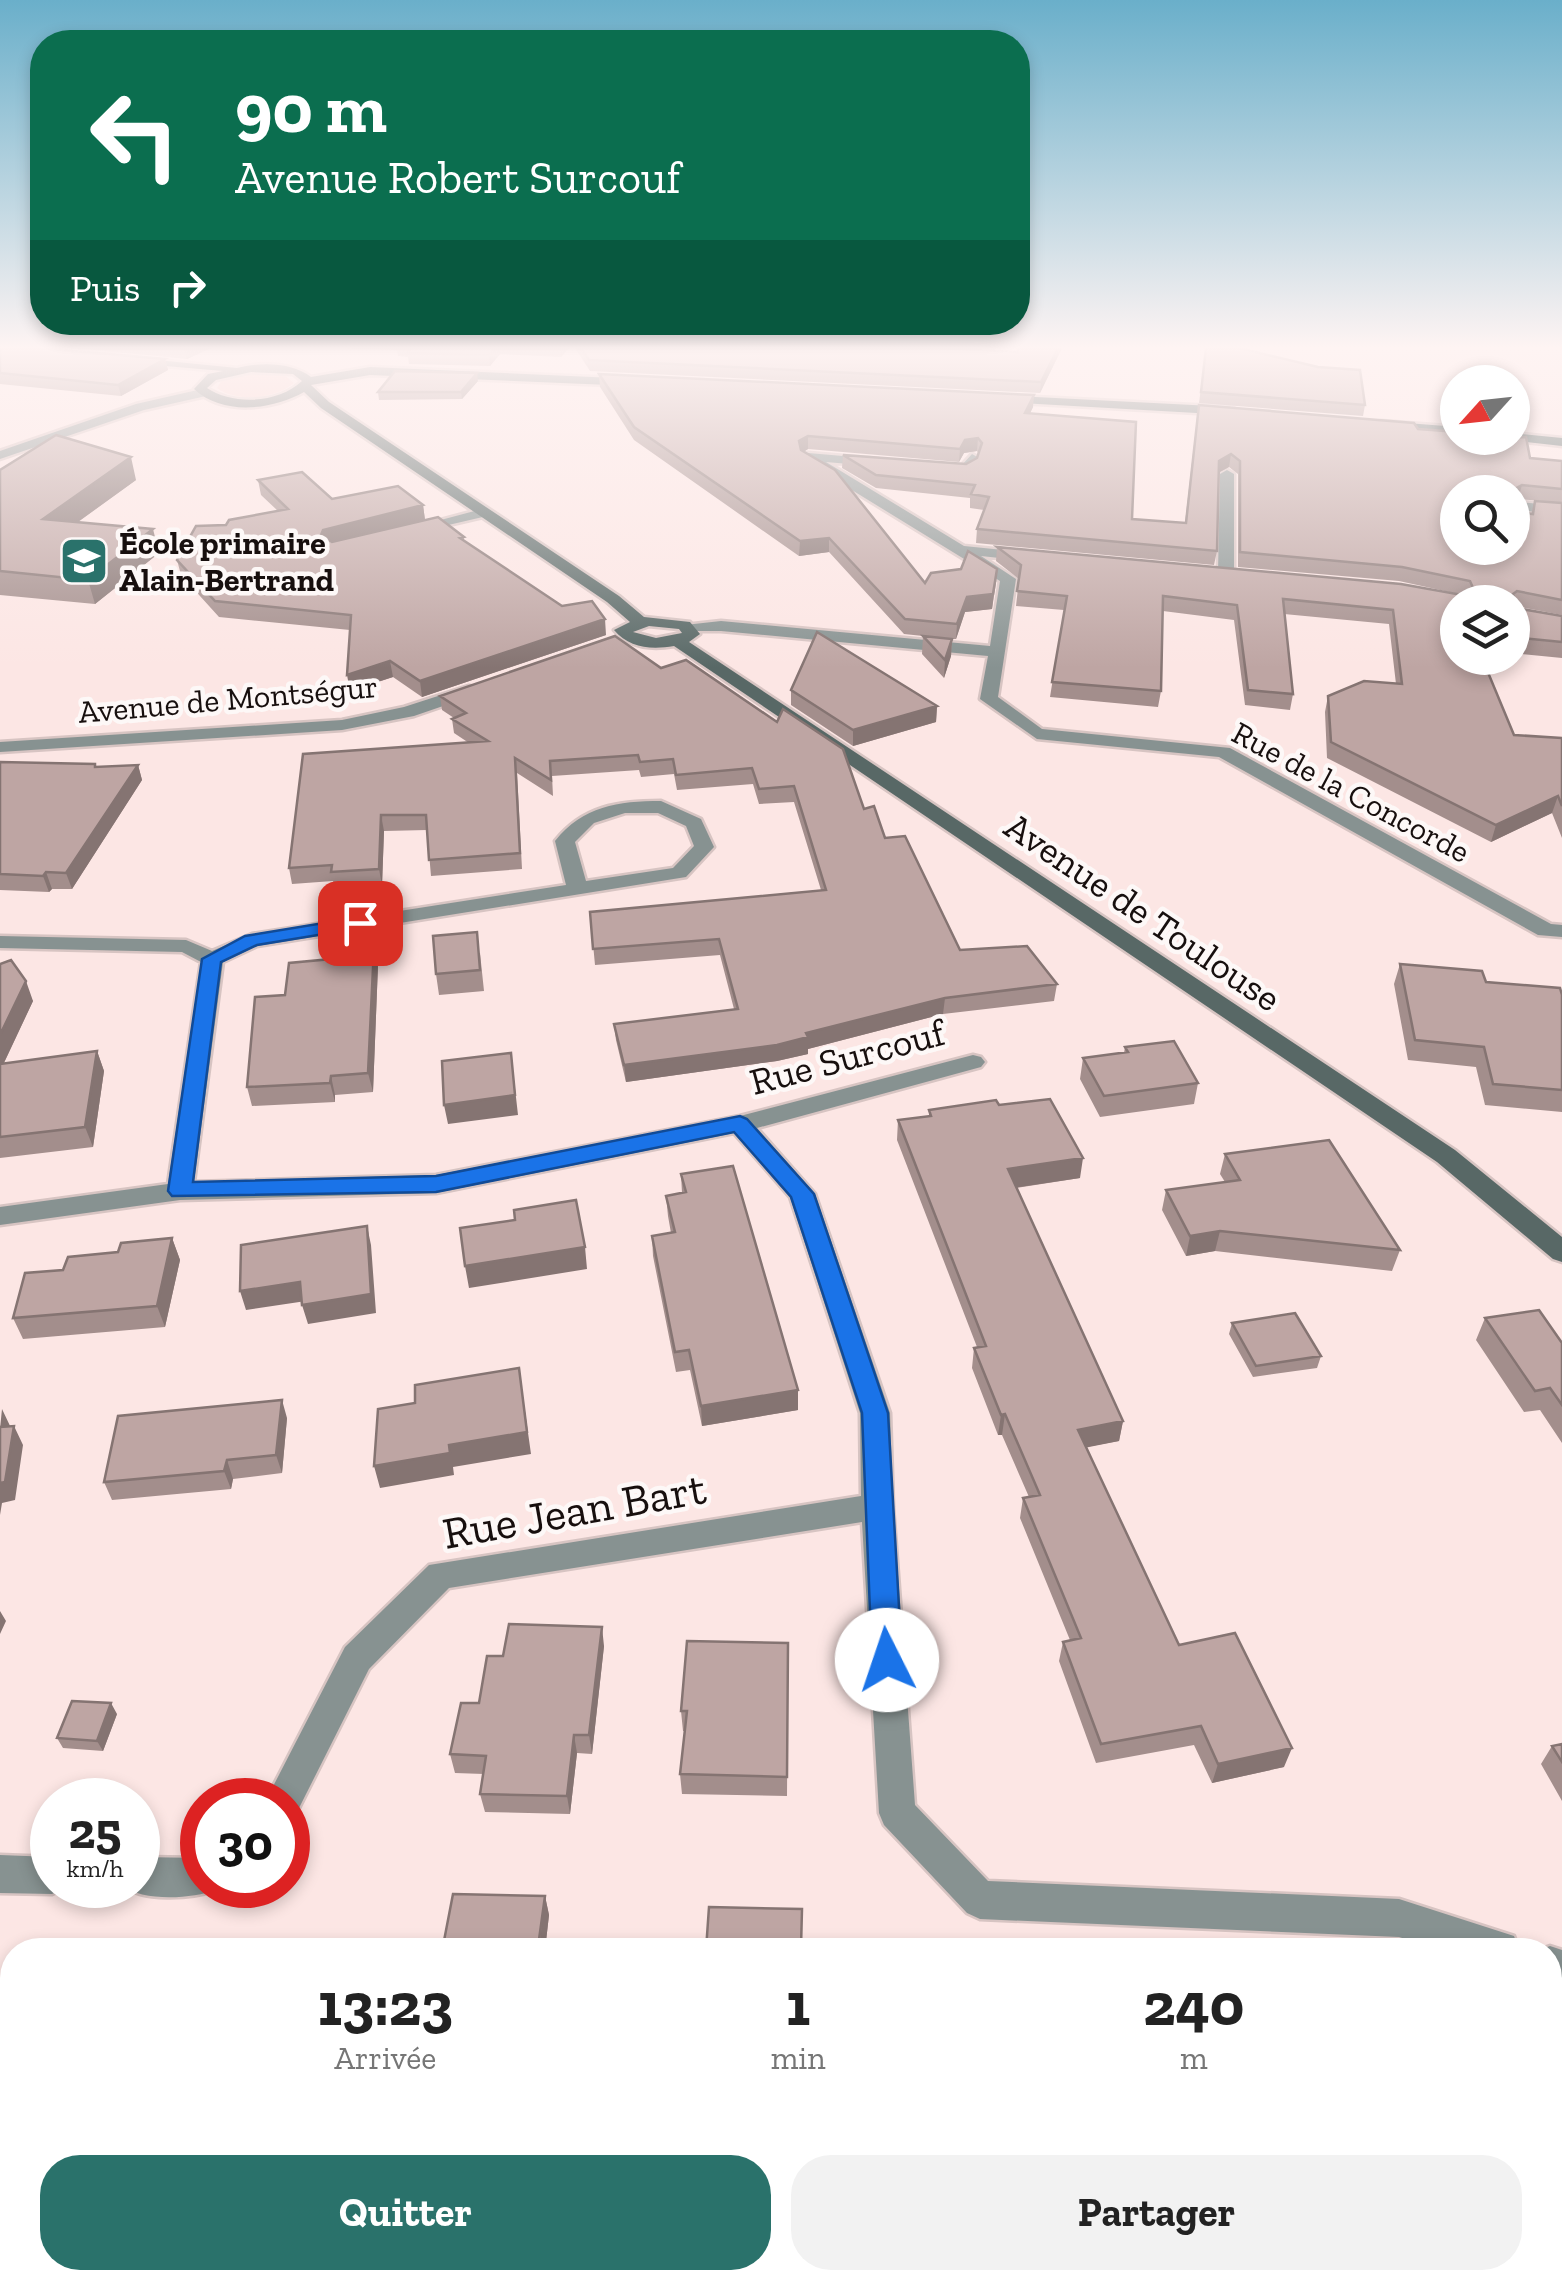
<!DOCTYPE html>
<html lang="fr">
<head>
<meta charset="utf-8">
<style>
	body { margin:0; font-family:"Zilla Slab",serif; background:#f2f2f2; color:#222; height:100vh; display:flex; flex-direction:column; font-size:38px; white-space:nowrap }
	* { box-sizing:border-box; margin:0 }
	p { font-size:32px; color:#767676 }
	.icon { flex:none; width:55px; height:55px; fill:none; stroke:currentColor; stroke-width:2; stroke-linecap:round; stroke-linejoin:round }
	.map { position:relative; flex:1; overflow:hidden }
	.side { position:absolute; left:0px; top:1938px; width:1562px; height:352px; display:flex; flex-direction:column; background:#fff; border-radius:40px 40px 0 0; box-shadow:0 5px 15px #0003 }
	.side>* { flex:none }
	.banner { position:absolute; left:30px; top:30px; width:1000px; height:305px; border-radius:40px; box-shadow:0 5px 15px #0003; background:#0b6e4f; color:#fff; overflow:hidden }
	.needle { width:65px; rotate:243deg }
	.fabs { position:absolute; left:1440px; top:365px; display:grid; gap:20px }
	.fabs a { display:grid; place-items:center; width:90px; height:90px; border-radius:50%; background:#fff; box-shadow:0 5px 15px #0003; font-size:50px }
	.speed { position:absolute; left:30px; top:1778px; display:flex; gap:20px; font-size:50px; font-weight:700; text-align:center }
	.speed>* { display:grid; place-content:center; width:130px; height:130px; border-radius:50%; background:#fff; box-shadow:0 5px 15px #0003; line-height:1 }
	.speed small { font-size:25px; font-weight:400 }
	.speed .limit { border:15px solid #d22; background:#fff; color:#111 }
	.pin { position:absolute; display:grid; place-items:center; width:85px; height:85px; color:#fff; margin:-42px; border-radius:20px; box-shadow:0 5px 15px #0006 }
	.me { position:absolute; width:110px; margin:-55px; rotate:356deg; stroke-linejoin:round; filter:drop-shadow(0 0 8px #0008) }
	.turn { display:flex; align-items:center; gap:35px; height:210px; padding:0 40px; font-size:45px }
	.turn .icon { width:130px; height:130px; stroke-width:2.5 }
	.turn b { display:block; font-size:70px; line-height:85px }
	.then { display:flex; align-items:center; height:95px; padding:0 40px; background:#0003; gap:20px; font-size:38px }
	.eta { display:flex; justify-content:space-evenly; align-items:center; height:170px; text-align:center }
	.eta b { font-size:60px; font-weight:700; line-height:70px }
	.primary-button { display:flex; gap:20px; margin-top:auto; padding:20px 40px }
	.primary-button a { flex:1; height:115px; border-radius:40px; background:#2a726b; color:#fff; font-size:40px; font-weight:700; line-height:115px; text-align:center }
	.primary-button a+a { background:#f2f2f2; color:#222 }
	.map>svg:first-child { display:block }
	.green { fill:#f6ccc8 }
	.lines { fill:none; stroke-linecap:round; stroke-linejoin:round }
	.street-casing { stroke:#d7c4c2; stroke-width:5 }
	.secondary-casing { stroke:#d7c4c2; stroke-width:5 }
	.street { fill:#879291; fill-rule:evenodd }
	.secondary { fill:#586866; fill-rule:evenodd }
	.wall { fill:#a38e8c; fill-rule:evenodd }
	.shaded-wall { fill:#857472 }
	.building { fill:#bea5a3; stroke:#857472; stroke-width:2.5; fill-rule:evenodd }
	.route { fill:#1a73e8; stroke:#114b97; stroke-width:2.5 }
	.labels { text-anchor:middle; stroke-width:9; stroke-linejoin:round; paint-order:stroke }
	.far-poi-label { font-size:32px; font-weight:bold; fill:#170f0e; stroke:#fdf8f7; text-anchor:start }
	.far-street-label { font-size:32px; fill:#170f0e; stroke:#fdf8f7 }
	.street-label { font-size:38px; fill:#170f0e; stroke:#fdf8f7 }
	.near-street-label { font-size:45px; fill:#170f0e; stroke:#fdf8f7 }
</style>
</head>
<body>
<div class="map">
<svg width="1562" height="2288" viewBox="0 0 1562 2288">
	<rect width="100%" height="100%" fill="#fce6e4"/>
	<path class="green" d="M251 373 283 374 294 383C275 399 237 403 217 388L222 380Z"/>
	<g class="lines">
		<g class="street-casing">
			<path id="street" d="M202 389 206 396 144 410 0 459V451L136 404Z
				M808 453 878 459 880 462 873 466 826 462 964 546 1032 553 1035 556 1027 561 981 556 1016 579 998 697 1042 729 1230 748 1551 924 1562 925V937L1538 935 1219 757 1037 739 980 699 988 656 721 631H685V625L721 621 990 646 1000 581 803 460 801 457Z
				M972 454 979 458 970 473 938 472 931 468 938 464 961 466Z
				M1227 470 1234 474V574L1226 579 1218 574 1220 474Z
				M1519 502 1562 506V514L1527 511 1526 525H1516L1512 505Z
				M482 509 487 510V516L414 533 407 529Z
				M469 686 475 687V695L414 716 342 730 0 752V742L342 720 404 707Z
				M661 801 701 819 714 847 686 877 257 946 223 962 194 1182 436 1175 740 1116 973 1055 981 1057 985 1062 981 1067 757 1128 815 1194 890 1413 893 1507 915 1805 988 1881 1399 1899 1514 1936 1519 1950H1440L1399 1937 980 1919 967 1913 884 1825 879 1813 862 1522 449 1588 369 1669 297 1812 288 1816V1800H266L345 1647 429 1565 861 1496 860 1413 790 1197 734 1133 436 1193 180 1200 0 1225V1207L168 1184 201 962 182 952 0 948V936L186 940 212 951 252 934 566 885 555 841C583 806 618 801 661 801ZM625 813H658L686 826 694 846 673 868 586 881 575 842 594 823Z
				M0 1855 52 1857V1885H67L65 1888 52 1894 0 1893Z
				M138 1857 202 1858V1885H217L215 1890C193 1899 140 1902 123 1885H138Z
				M1550 1946 1562 1950V1988L1550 1984V1950H1539Z"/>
		</g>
		<g class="secondary-casing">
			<path id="secondary" d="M127 357 237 368C260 362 292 362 311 377L370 367 637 379 633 386 370 375 311 385 329 402 619 596 644 617 690 622 700 634 689 642 1455 1150 1562 1237V1262L1553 1259 1437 1162 674 646C651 650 629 648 614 630L630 622 607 602 321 408 304 392C272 410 223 416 194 389L208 374 223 371 131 363ZM251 372 293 374 302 381C279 403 234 406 207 388L216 380ZM649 626 679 629 682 633 656 638 633 632Z
				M998 395 1232 407 1238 411 1232 415 1002 402Z
				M1381 421 1458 427V435L1386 428 1380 424Z
				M1512 433 1562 438V446L1507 440Z"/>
		</g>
		<use href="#street" class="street"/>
		<use href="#secondary" class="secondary"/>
	</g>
	<path class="wall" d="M0 348 165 359 168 370 121 396 0 384Z
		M74 348H211L187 359Z
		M343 348H569L561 357 500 354 490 366 409 364 408 357 398 356 397 351 394 350Z
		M575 348H940L1018 352V348H1062L1040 393 590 371Z
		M1206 348 1365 405 1363 416 1199 403Z
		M599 374 1033 407 1030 413 1132 519 1185 523 1197 418 1418 429 1530 458 1562 461V615L1515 606 1516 608 1562 616V658L1512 653V602H1458L1514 735 1562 738V838L1552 813 1491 842 1327 758 1325 712 1328 696 1396 684 1389 624 1284 614 1293 694 1290 710 1245 705 1234 620 1163 611 1161 691 1158 707 1050 697 1064 610 1016 606 1019 579 996 561 997 547 1463 595 1399 581 1238 567V474L1229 467 1218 473 1217 551 1214 565 976 543 977 529 984 510 970 508V498L876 488 842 468 843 455 966 464 977 458 978 453 977 451 964 453 959 462 808 449 804 452 925 583H996L992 609 965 612 956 639H952L951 656 944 678 922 654 923 636 904 634 829 552 799 556 634 440 600 387ZM1518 499 1553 502 1535 501 1531 514 1516 512 1514 500Z
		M478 381 462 399 379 400 378 392Z
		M0 470 136 480 78 522 159 553 95 604 0 595Z
		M258 480 332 499 423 505 425 520 464 537V541L606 635 422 697 393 677 350 691V630L219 617 181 575 177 560 226 525 278 511 261 495Z
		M615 636 864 809 885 838 960 950 1057 984 1054 1001 943 1014 808 1049V1054L777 1061 626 1082 616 1040 614 1024 734 1009 720 955 595 965 590 912 821 890 794 802 759 804 753 784 677 790 674 774 641 777 639 770 552 776 553 796 517 773 522 869 431 876 427 830 384 831 382 885 335 888 333 881 292 884 289 868 469 743 454 733 452 719 454 718 442 710 440 696Z
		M791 690 937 706 936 722 853 746 791 705Z
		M0 762 95 767 138 765 142 780 72 889H52L49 892 0 890Z
		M480 953 484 991 439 995 436 974Z
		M0 964 33 1001 4 1063 97 1051 104 1071 93 1147 0 1158Z
		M1400 964 1486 982 1562 995V1112L1485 1105 1476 1067 1408 1060 1394 984Z
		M378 965 373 1092 335 1095V1102L252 1106 247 1087 285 995Z
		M1125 1047 1198 1083 1194 1104 1100 1117 1080 1079 1083 1058 1124 1053Z
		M999 1105 1080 1178 1016 1188 1123 1421 1119 1441 1086 1447 1179 1645 1284 1767 1212 1783 1194 1745 1096 1763 1059 1661 1063 1642 1070 1640 1020 1518 1023 1498 1029 1497 1002 1435H998L972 1368 974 1348 977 1347 897 1140 898 1120 929 1116V1110Z
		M1225 1154 1400 1250 1392 1271 1215 1251 1186 1256 1162 1210 1166 1190 1225 1182 1220 1174Z
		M681 1174 798 1390V1410L702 1426 690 1370 676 1372 653 1256 652 1236 671 1233 668 1216 666 1196 682 1193Z
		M172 1238 180 1260 165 1327 23 1339 13 1318 63 1270 118 1252Z
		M1485 1318 1562 1343V1443L1540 1410 1524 1412 1476 1340Z
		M1232 1323 1321 1356 1317 1368 1253 1377 1229 1334Z
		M287 1418 282 1473 233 1479 231 1489 112 1500 104 1482Z
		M788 1643 787 1796 682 1794 680 1774 685 1731H683L681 1711Z
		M604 1646 592 1754 577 1753 570 1814 485 1812 480 1794 484 1774 455 1773 450 1754 503 1656Z
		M117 1714 103 1751 63 1748 57 1738Z
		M1562 1744V1801L1541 1764 1552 1746Z
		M545 1896 549 1915 545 1950H417L443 1946Z"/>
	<path class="shaded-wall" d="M184 348H211L187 359Z
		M496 348H500V354L490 366 489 355Z
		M560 348H569L561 357Z
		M1058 348H1062L1040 393 1041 382Z
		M165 359 168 370 121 396 118 385Z
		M477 373 478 381 462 399 461 392Z
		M1034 395 1033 407 1024 426 1025 413Z
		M808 436V449L799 454V441Z
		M978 438 977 451 964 453 959 462 960 449 965 440Z
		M1231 454 1229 467 1216 474 1219 461Z
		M131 457 136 480 50 542 43 519Z
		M1522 485 1518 499 1512 501 1513 490Z
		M423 505 425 520 326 545 321 535 323 530Z
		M153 529 159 553 95 604 88 580Z
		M829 538V552L799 556 800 541Z
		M997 569 992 609 965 612 956 639 957 624 967 597Z
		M605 619 606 635 422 697 420 681Z
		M952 639 951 656 944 678 945 660Z
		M390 661 393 677 350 691 347 675Z
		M937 706 936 722 853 746V730Z
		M138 765 142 780 72 889 66 873Z
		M1558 796 1552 813 1491 842 1496 825Z
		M381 815 384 831 382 885 379 869Z
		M46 872 52 889 49 892 43 876Z
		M374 947 378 965 373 1092 368 1073Z
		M26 981 33 1001 0 1071V1035Z
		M945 998 943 1014 808 1049V1054L777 1061 626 1082 624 1065 806 1033Z
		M97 1051 104 1071 93 1147 85 1127Z
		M511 1053 518 1115 448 1124 444 1105Z
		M331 1076 335 1095V1102L330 1083Z
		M1083 1158 1080 1178 1005 1189 1008 1169Z
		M367 1226 371 1245 376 1313 308 1324 302 1305Z
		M1220 1231 1215 1251 1186 1256 1190 1236Z
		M172 1238 180 1260 165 1327 157 1306Z
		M585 1247 587 1269 469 1288 465 1266Z
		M300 1282 306 1301 246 1310 240 1291Z
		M522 1390 531 1454 453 1467 454 1475 380 1488 374 1466 449 1445Z
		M798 1390V1410L702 1426 701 1406Z
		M282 1400 287 1418 282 1473 276 1455Z
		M2 1409 11 1428 0 1429Z
		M1005 1414 1002 1435H998L1001 1415Z
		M1123 1421 1119 1441 1074 1450 1078 1430Z
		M14 1426 23 1445 15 1500 2 1503 0 1515V1483Z
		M227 1460 233 1479 231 1489 224 1471Z
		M0 1611 6 1621 0 1634Z
		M602 1627 604 1646 592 1754 589 1735Z
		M111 1703 117 1714 103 1751 97 1741Z
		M574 1735 577 1753 570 1814 567 1796Z
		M1292 1748 1284 1767 1212 1783 1218 1764Z
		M545 1896 549 1915 545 1950H539Z"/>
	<path class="building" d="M0 348H39L165 359 118 385 0 373Z
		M411 348H496L489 355 407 353Z
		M581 348H940L1018 352V348H1058L1041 382 589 360Z
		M1206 348H1239L1318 367 1360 370 1365 405 1201 392Z
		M395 371 477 373 461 392H378Z
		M599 374 1034 395 1025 413 1136 422 1132 519 1186 523 1199 405 1414 423 1418 429 1458 432V438L1526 437 1530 458 1562 461V489L1522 485 1513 490 1516 512 1533 514 1535 501 1562 503V600L1517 591 1513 594 1516 608 1562 616V642L1512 637V602H1458V658H1482L1514 735 1562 738V806L1558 796 1496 825 1331 742 1328 696 1364 681 1402 684 1393 610 1283 599 1293 694 1248 690 1237 605 1163 596 1161 691 1052 682 1067 596 1017 591 1021 565 997 547 1401 584 1462 595 1474 590 1470 581 1402 567 1240 552V461L1231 454 1219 461 1217 551 977 529 989 497 971 494 975 485 876 475 843 455 966 464 977 458 982 443 978 438 965 440 960 449 808 436 799 441 801 450 835 470 925 583 931 573 961 569 968 551 997 569 993 594 967 597 957 624 905 619 829 538 800 541 634 427ZM1458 492H1512V548H1458Z
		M56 435 131 457 43 519 153 529 88 580 0 571V470Z
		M302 472 332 499 398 486 423 505 323 530 321 535 332 542 438 517 464 537 460 538 562 606 592 601 605 619 420 681 390 661 347 675 351 615 215 601 177 560 196 526 226 525 229 520 288 509 258 480Z
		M817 632 937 706 853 730 791 690Z
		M615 636 661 668 686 660 777 722 783 709 843 749 864 809 874 806 885 838 905 836 960 950 1027 946 1057 984 945 998 806 1033 808 1037 777 1045 624 1065 614 1024 738 1009 719 939 593 949 590 912 826 890 794 786 759 789 752 768 676 775 673 759 640 762 638 755 550 761 551 780 515 758 520 853 429 860 426 815H381L379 869 331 872 332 865 289 868 303 754 488 741 452 719 466 713 440 696Z
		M923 636 952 639 945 660Z
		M0 762 95 764V767L138 765 66 873 46 872 43 876 0 874Z
		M477 932 480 970 436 974 433 936Z
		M374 947 368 1073 331 1076 330 1083 247 1087 255 997 285 995 289 963 331 959 332 951Z
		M11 960 26 981 0 1035V964Z
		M1400 964 1482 971 1486 982 1560 988 1562 995V1090L1493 1084 1484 1047 1415 1040Z
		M1174 1041 1198 1083 1104 1096 1083 1058 1128 1052 1125 1047Z
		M97 1051 85 1127 0 1137V1064Z
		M511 1053 515 1095 444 1105 442 1061Z
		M1050 1099 1083 1158 1008 1169 1123 1421 1078 1430 1179 1645 1235 1633 1292 1748 1218 1764 1201 1726 1101 1744 1063 1642 1081 1638 1023 1498 1040 1495 1005 1414 1001 1415 974 1348 986 1346 898 1120 931 1116 929 1110 996 1100 999 1105Z
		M1329 1140 1400 1250 1220 1231 1190 1236 1166 1190 1240 1180 1225 1154Z
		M733 1166 798 1390 701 1406 689 1350 675 1352 652 1236 675 1232 666 1196 686 1192 681 1174Z
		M576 1200 585 1247 465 1266 460 1228 515 1220 514 1210Z
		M367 1226 371 1294 302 1305 300 1282 240 1291 241 1245Z
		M172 1238 157 1306 13 1318 25 1273 63 1270 68 1257 118 1252 121 1243Z
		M1539 1310 1562 1343V1405L1550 1388 1535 1391 1485 1318Z
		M1295 1313 1321 1356 1256 1366 1232 1323Z
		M519 1368 527 1432 449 1445 450 1453 374 1466 378 1409 415 1403V1385Z
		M282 1400 276 1455 227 1460 224 1471 104 1482 118 1416Z
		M14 1426 5 1482 0 1483V1427Z
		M509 1624 602 1627 589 1735H574L567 1796 480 1794 486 1756 450 1754 461 1703H479L487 1656H503Z
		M687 1641 788 1643 787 1777 680 1774 687 1711H681Z
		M72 1701 111 1703 97 1741 57 1738Z
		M1562 1744V1762L1552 1746Z
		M453 1894 545 1896 538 1947 517 1946 516 1950H417L418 1945 443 1946Z
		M709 1907 802 1909 801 1948H813V1950H706Z"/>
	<linearGradient id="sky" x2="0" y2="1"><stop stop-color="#6aafca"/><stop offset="0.52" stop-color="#fef4f3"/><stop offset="1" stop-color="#fef4f3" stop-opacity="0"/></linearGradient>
	<rect width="1562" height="668" fill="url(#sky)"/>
	<path class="route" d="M360 917 367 919V927L257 945 221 962 193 1182 436 1176 740 1116 747 1119 814 1194 888 1413 902 1660 898 1670 887 1674 876 1670 872 1660 862 1413 791 1197 734 1132 436 1192 172 1196 168 1191 202 959 245 936Z"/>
	<defs>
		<g id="school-square" transform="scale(2.5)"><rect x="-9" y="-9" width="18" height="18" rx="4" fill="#2a726b" stroke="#fdf8f7"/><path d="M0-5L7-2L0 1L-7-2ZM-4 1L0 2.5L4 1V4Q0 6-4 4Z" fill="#fff"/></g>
	</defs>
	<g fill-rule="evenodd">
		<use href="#school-square" x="84" y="561"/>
	</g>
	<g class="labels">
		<g class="far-poi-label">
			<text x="119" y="554">École primaire<tspan x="119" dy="37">Alain-Bertrand</tspan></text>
		</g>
		<g class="far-street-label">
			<text transform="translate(228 699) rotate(-5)" y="11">Avenue de Montségur</text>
			<text transform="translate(1351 792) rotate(28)" y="11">Rue de la Concorde</text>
		</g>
		<g class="street-label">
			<text transform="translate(1143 912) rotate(34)" y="13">Avenue de Toulouse</text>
			<text transform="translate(847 1057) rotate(-15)" y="13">Rue Surcouf</text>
		</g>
		<g class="near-street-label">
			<text transform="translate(574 1510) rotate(-10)" y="16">Rue Jean Bart</text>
		</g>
	</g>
</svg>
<div class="fabs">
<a><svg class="needle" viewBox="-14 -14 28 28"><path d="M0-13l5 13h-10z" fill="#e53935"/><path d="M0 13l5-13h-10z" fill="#767676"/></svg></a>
<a><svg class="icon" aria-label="search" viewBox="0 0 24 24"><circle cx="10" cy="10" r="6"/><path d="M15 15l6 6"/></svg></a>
<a><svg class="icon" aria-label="layers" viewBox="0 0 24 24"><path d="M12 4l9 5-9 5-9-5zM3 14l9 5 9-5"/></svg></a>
</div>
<div class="speed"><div>25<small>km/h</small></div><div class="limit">30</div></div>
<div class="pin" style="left:360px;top:923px;background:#d93025"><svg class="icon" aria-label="arrive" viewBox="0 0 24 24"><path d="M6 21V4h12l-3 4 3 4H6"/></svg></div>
<svg class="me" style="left:887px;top:1660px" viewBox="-20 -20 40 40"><circle r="19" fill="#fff"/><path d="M0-13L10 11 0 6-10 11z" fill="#1a73e8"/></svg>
<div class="banner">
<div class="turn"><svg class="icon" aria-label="left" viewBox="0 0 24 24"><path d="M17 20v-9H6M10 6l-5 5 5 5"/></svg><div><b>90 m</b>Avenue Robert Surcouf</div></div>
<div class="then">Puis<svg class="icon" aria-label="right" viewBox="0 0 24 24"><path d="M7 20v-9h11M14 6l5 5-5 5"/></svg></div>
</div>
<section class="side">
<div class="eta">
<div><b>13:23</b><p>Arrivée</p></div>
<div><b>1</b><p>min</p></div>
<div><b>240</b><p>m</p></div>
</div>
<div class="primary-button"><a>Quitter</a><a>Partager</a></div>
</section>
</div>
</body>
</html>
